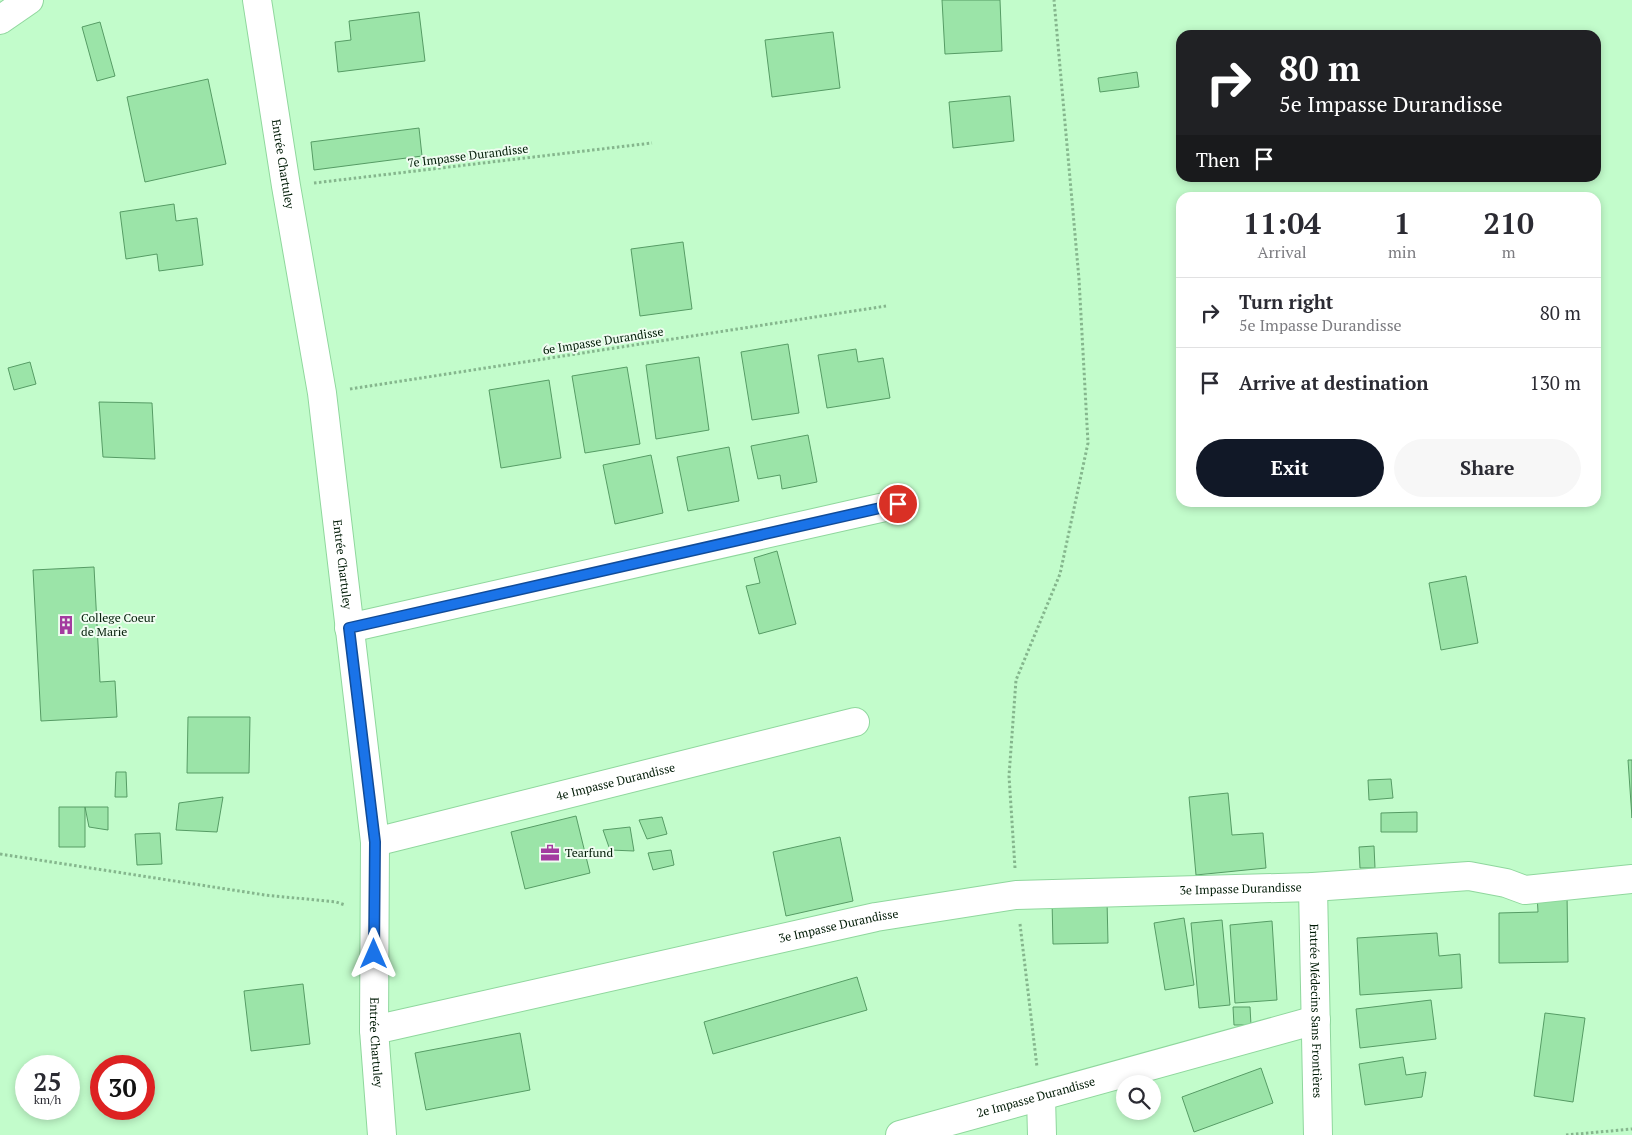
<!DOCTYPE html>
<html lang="en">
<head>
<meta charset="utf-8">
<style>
	body { margin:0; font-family:"PT Serif",serif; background:#f7f7f7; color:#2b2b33; height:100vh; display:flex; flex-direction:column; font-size:19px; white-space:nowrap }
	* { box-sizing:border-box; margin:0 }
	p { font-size:16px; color:#7c7c81 }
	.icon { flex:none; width:28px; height:28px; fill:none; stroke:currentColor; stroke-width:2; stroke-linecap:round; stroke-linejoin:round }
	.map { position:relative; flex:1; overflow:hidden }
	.drawer { position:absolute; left:1176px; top:192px; width:425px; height:315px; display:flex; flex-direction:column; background:#fff; border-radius:15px; box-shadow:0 2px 8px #0003 }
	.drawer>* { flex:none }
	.hud { position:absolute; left:1176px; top:30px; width:425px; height:152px; border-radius:15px; box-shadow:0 2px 8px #0003; background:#202124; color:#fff; overflow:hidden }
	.buttons { position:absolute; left:1116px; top:1075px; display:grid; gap:10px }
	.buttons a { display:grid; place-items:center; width:45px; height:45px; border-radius:50%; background:#fff; box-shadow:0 2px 8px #0003; font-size:25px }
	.speed { position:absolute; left:15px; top:1055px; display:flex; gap:10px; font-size:25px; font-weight:700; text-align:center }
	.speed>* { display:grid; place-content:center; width:65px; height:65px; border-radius:50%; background:#fff; box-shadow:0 2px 8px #0003; line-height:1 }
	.speed small { font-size:12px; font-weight:400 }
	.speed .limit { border:8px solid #d22; background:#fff; color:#111 }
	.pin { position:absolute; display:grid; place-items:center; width:42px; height:42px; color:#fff; margin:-21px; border:2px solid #fff; border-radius:50%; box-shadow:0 1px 5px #0007 }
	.me { position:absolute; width:55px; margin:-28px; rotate:0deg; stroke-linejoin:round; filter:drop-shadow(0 0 4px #0008) }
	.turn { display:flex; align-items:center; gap:18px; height:105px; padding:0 20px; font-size:22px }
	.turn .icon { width:65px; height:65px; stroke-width:2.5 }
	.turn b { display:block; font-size:35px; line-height:42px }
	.then { display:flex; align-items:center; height:48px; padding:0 20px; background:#0003; gap:10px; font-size:19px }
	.eta { display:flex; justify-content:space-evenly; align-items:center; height:85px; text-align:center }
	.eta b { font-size:30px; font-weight:700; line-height:35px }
	.cta { display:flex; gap:10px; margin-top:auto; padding:10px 20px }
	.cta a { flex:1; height:58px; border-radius:30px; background:#111827; color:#fff; font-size:20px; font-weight:700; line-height:58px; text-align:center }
	.cta a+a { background:#f7f7f7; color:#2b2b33 }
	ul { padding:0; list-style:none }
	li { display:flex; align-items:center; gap:15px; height:70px; padding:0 20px; border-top:1px solid #e1e1e2 }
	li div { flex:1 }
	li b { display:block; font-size:19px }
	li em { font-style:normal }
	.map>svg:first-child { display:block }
	.building { fill:#9be4a8; stroke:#569c65 }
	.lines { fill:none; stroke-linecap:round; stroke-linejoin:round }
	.minor-casing { stroke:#8fd79d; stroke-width:30 }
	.path { stroke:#85b68d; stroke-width:3; stroke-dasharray:2.5 2.5; stroke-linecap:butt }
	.minor { stroke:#fff; stroke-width:28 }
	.route-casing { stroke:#114b97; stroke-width:12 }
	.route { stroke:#1a73e8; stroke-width:9 }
	.labels { text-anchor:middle; stroke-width:4; stroke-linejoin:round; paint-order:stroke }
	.street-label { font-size:12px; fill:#001b06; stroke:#eefcf0 }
	.poi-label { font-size:12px; fill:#001b06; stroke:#eefcf0; text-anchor:start }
</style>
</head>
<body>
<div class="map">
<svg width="1632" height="1135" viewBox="0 0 1632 1135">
	<rect width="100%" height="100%" fill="#c2fccb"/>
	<path class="building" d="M942 0H1000L1002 51 945 54Z
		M419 12 425 61 338 72 335 42 351 40 349 21Z
		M100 22 115 76 97 81 82 27Z
		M833 32 840 88 772 97 765 40Z
		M1137 72 1139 87 1100 92 1098 78Z
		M208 79 226 164 145 182 127 97Z
		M1010 96 1014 141 953 148 949 102Z
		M419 128 422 156 314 170 311 142Z
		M174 204 176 221 197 218 203 265 159 271 157 254 126 259 120 212Z
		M683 242 692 309 640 316 631 249Z
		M788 344 799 413 752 420 741 352Z
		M856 349 858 362 883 358 890 398 827 408 818 355Z
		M699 357 709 430 656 439 646 365Z
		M30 362 36 384 14 390 8 368Z
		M627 367 640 444 585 453 572 376Z
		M549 380 561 458 501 468 489 390Z
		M99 402 152 403 155 459 103 457Z
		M808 435 817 482 782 489 780 475 758 479 751 446Z
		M729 447 739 501 688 511 677 457Z
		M651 455 663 513 615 524 603 465Z
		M777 551 796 624 759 634 746 586 760 583 754 558Z
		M94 567 100 682 115 681 117 717 41 721 33 570Z
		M1466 576 1478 643 1441 650 1429 583Z
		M188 717H250L249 773H187Z
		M1628 760H1632V818Z
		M116 772H126L127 797H115Z
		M1391 779 1393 798 1369 800 1368 780Z
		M1228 793 1232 835 1263 833 1266 868 1196 875 1189 797Z
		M223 797 217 832 176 830 179 803Z
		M59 807H85V847H59Z
		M85 807H108V830L89 827Z
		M1417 812V832H1381V813Z
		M576 816 590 873 525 889 511 832Z
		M662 817 667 834 647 839 639 820Z
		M630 827 634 851 610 850 603 830Z
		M160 833 162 864 137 865 135 834Z
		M840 837 853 901 786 916 773 852Z
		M1374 846 1375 868H1360L1359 847Z
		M671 850 674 865 653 870 648 853Z
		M1537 894H1567L1568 962 1499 963V913L1538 912Z
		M1107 900 1108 943 1053 944 1052 901Z
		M1184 918 1194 985 1165 990 1154 923Z
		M1222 920 1230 1005 1199 1008 1191 923Z
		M1272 921 1277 1000 1235 1003 1230 925Z
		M1437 933 1439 956 1460 954 1462 988 1360 995 1357 938Z
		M857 977 867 1010 713 1054 704 1022Z
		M303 984 310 1044 251 1051 244 991Z
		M1431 1000 1436 1039 1360 1048 1356 1009Z
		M1233 1007H1250L1251 1025H1234Z
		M1545 1013 1585 1018 1573 1102 1534 1096Z
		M520 1033 530 1090 426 1110 415 1053Z
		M1403 1057 1406 1075 1426 1072 1422 1097 1365 1105 1359 1064Z
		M1261 1068 1273 1103 1194 1132 1182 1097Z"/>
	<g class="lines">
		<g class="minor-casing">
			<g id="minor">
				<path id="s1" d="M257 0 286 186 322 393 375 842 374 1030 382 1135"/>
				<path d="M0 20 29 0"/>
				<path d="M349 628 898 504"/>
				<path id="s2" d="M375 842 855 722"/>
				<path id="s3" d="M1313 887 1318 1135"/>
				<path id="s4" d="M374 1030 876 917 1016 895 1313 887 1469 876 1506 883 1525 890 1632 879"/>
				<path d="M1041 1097 1042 1135"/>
				<path id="s5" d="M900 1135 1316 1020"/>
			</g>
		</g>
		<path class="path" d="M314 183 652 143
			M350 389 886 306
			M0 854 265 895 336 902 345 905
			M1015 868 1009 776 1016 680 1060 574 1088 443 1079 279 1054 0
			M1020 924 1037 1067
			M1566 1135 1632 1129"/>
		<use href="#minor" class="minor"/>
	</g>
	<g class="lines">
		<g class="route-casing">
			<path id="route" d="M374 954 375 842 349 628 898 504"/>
		</g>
		<use href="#route" class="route"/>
	</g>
	<defs>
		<g id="building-bare" transform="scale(1.5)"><path d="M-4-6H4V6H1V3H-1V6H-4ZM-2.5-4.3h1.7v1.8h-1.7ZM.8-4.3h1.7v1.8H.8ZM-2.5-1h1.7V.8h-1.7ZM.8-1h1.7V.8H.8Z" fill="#a33b9f" stroke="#eefcf0" stroke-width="2.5" paint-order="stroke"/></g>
		<g id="office-bare" transform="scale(1.5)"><path d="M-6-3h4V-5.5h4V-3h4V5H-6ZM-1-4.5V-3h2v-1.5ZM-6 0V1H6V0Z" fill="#a33b9f" stroke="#eefcf0" stroke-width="2.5" paint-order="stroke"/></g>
	</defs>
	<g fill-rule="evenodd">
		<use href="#building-bare" x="66" y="625"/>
		<use href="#office-bare" x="550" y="853"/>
	</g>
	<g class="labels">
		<g class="street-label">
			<text transform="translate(468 156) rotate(-7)" y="4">7e Impasse Durandisse</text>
			<text dy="4" stroke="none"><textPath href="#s1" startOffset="166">Entrée Chartuley</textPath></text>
			<text transform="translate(603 341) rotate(-9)" y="4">6e Impasse Durandisse</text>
			<text dy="4" stroke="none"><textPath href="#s1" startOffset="571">Entrée Chartuley</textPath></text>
			<text dy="4" stroke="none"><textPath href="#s2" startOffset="248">4e Impasse Durandisse</textPath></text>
			<text dy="4" stroke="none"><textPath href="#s4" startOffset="881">3e Impasse Durandisse</textPath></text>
			<text dy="4" stroke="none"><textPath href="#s4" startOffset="476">3e Impasse Durandisse</textPath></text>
			<text dy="4" stroke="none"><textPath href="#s3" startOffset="124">Entrée Médecins Sans Frontières</textPath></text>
			<text dy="4" stroke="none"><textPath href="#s1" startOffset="1051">Entrée Chartuley</textPath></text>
			<text dy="4" stroke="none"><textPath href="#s5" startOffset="141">2e Impasse Durandisse</textPath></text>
		</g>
		<g class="poi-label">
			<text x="81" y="622">College Coeur<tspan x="81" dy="14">de Marie</tspan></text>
			<text x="565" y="857">Tearfund</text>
		</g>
	</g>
</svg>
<div class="buttons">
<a><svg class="icon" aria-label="search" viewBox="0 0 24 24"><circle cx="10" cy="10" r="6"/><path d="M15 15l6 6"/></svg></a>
</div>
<div class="speed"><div>25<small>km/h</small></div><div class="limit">30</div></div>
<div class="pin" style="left:898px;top:504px;background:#d93025"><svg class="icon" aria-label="arrive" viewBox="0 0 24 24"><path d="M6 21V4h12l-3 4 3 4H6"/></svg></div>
<svg class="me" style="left:374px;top:954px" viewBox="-20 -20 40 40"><path d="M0-17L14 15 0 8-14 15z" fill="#1a73e8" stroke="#fff" stroke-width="4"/></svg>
<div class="hud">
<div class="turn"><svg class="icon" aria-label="right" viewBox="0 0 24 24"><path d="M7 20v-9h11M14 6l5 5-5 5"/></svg><div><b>80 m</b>5e Impasse Durandisse</div></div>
<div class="then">Then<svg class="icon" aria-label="arrive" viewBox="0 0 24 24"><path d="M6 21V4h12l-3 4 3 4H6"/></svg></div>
</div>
<section class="drawer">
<div class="eta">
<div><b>11:04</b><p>Arrival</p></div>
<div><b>1</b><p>min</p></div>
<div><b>210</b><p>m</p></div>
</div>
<ul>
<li><svg class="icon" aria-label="right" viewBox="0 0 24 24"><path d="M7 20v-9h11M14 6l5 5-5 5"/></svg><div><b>Turn right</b><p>5e Impasse Durandisse</p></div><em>80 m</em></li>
<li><svg class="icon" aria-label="arrive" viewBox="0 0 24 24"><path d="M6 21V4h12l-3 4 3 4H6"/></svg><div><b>Arrive at destination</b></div><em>130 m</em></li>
</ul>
<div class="cta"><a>Exit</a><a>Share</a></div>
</section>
</div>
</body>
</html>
